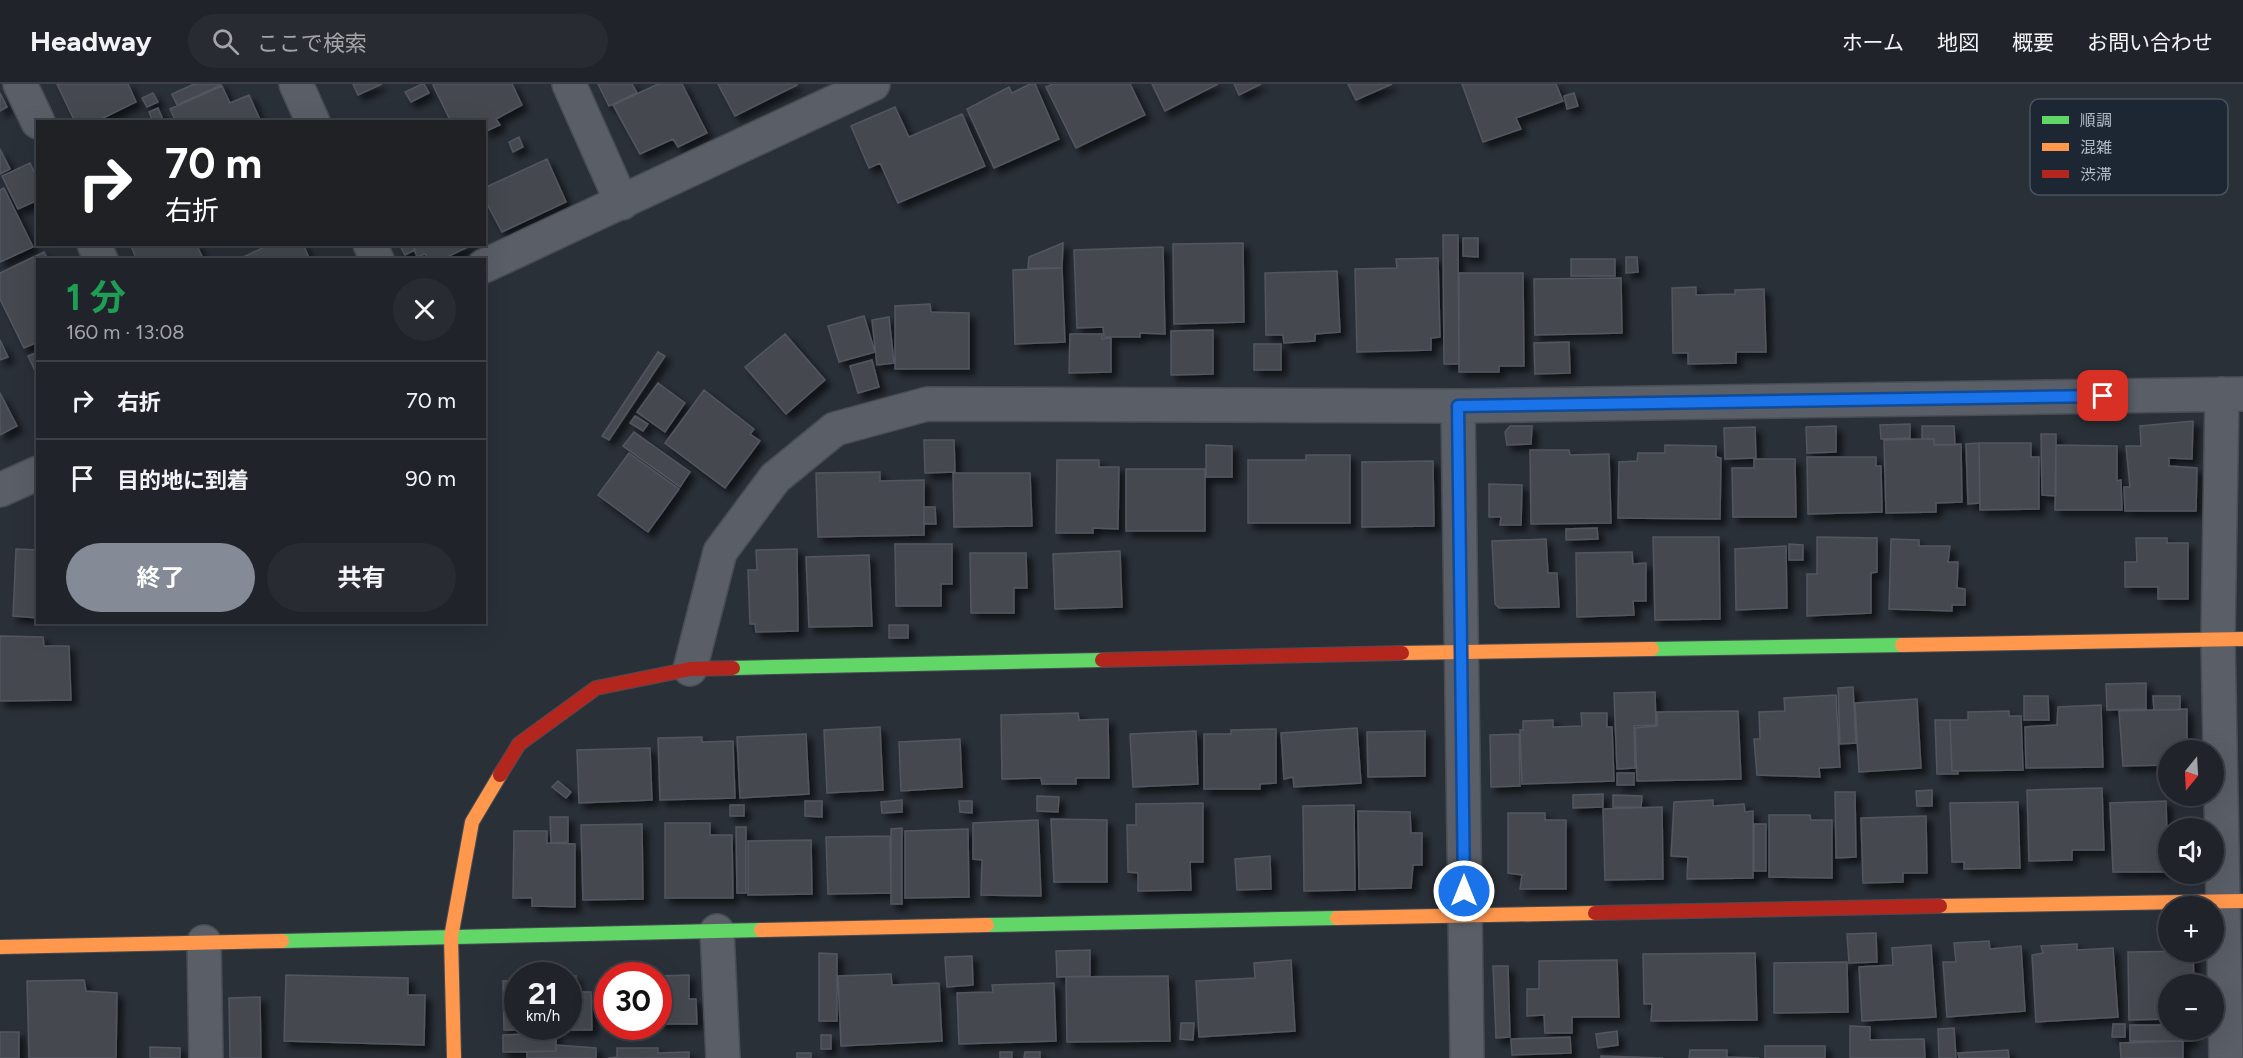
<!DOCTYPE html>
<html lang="ja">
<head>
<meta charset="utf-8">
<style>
	body { margin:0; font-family:Figtree,"Noto Sans JP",sans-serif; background:#282c32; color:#f1f3f6; height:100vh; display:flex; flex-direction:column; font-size:22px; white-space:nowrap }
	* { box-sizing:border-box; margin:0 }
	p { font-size:20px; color:#a2a4a8 }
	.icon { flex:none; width:33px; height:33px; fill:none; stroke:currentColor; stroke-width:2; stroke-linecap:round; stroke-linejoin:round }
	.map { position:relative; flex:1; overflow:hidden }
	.panel { position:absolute; left:36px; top:174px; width:450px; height:366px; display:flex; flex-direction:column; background:#20242a; border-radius:0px; box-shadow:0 6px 24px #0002,0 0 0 2px #3d4147 }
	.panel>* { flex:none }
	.top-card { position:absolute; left:36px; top:36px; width:450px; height:126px; border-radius:0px; box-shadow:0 6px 24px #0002,0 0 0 2px #3d4147; background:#202124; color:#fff; overflow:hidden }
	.needle { width:39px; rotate:198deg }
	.buttons { position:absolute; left:2158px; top:656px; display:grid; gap:12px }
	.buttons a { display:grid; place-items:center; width:66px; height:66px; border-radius:50%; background:#20242a; box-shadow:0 6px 24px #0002,0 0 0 2px #3d4147; font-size:30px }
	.speed { position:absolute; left:504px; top:878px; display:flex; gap:12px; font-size:30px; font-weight:700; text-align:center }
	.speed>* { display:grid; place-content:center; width:78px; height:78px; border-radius:50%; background:#20242a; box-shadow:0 6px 24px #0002,0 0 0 2px #3d4147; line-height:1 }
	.speed small { font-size:15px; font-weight:400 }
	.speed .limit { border:9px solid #d22; background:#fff; color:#111 }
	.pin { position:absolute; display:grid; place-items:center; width:51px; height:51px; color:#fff; margin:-26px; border-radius:12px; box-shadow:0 3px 9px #0006 }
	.me { position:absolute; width:66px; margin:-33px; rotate:0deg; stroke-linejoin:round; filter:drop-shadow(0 0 4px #0008) }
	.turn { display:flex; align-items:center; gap:21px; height:126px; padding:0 30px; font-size:27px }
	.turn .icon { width:78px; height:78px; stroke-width:2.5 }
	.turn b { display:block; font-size:42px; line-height:51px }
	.round { display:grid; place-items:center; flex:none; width:63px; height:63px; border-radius:32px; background:#282c32 }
	.summary { display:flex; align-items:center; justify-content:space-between; height:102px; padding:0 30px }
	h1 { font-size:36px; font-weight:700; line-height:45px; color:#1e9e55 }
	.button { display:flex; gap:12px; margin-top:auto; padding:12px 30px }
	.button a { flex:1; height:69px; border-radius:36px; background:#848b96; color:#fff; font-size:24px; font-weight:700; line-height:69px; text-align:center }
	.button a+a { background:#282c32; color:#f1f3f6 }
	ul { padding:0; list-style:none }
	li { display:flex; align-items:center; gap:18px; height:78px; padding:0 30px; border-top:2px solid #3d4147 }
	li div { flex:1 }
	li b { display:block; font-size:22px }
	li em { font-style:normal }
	header { display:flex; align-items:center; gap:36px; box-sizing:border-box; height:84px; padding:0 30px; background:#20242a; border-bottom:2px solid #3d4147 }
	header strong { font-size:28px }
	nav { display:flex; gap:33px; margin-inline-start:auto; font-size:21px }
	.search { width:420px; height:54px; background:#282c32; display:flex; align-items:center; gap:15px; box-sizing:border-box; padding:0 21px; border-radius:33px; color:#a2a4a8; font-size:22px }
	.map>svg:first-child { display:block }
	.building { fill:#444950; stroke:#52575f; stroke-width:1.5; filter:url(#shadow) }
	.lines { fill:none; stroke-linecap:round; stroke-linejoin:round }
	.street-casing { stroke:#484c53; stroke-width:36 }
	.fast-casing { stroke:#484c53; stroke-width:16 }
	.slow-casing { stroke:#484c53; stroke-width:16 }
	.jam-casing { stroke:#484c53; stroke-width:16 }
	.street { stroke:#5a5e66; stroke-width:33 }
	.fast { stroke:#63d668; stroke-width:14 }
	.slow { stroke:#ff974d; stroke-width:14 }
	.jam { stroke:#b3261e; stroke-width:14 }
	.route-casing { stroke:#114b97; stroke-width:15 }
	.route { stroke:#1a73e8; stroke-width:10 }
	.key { fill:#1d2633; stroke:#4a5360; stroke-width:1.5 }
	.key-label { font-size:16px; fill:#b4bcc9 }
</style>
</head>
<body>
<header>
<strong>Headway</strong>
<div class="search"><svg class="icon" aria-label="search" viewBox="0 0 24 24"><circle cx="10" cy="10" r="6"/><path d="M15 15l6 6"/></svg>ここで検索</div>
<nav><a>ホーム</a><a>地図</a><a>概要</a><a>お問い合わせ</a></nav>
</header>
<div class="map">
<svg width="2243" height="974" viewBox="0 0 2243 974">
	<defs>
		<filter id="shadow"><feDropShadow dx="5.5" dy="5.5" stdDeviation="3" flood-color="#0009"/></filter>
	</defs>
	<rect width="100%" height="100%" fill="#2a3038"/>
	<path class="building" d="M57 0H128L136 18 95 38H75Z
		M194 0H221V1L177 21 172 10Z
		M353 0H382L358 11Z
		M422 0H424L429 9 411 18 405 8Z
		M435 0H512L522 21 496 35 500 41 484 48V38H451L433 1Z
		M598 0H632L637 9 609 22Z
		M658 0H682L707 49 678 63 673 55 640 70 613 21Z
		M718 0H797V1L735 32Z
		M1030 0H1035L1059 55 994 84 967 25 1009 3 1012 9Z
		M1053 0H1130L1145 31 1076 64 1046 3Z
		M1152 0H1218L1165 27Z
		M1234 0H1261L1239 11Z
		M1348 0H1392L1356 16Z
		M1462 0H1556L1563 17 1516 34 1521 45 1483 58Z
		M222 2 230 19 249 11 261 38H176L170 25Z
		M0 9 7 23 0 27Z
		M153 9 158 18 147 23 142 14Z
		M1574 9 1578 22 1567 25 1564 12Z
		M895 23 909 53 962 30 985 82 898 119 880 79 869 84 851 42Z
		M158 24 164 38H153L149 28Z
		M519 53 523 63 513 68 509 58Z
		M0 65 10 85 0 90Z
		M547 75 566 118 502 148 484 114V104Z
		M30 79 38 96V116L18 125 2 92Z
		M4 104 33 163 0 178V106Z
		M1443 151H1458L1459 280H1444Z
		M1463 154H1478V173L1463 172Z
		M1063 159 1062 184H1028L1029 173Z
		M1243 159 1244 238 1174 240 1173 160Z
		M130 160H196L204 176H137Z
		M271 160H303L310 176H242L241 174Z
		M399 160H412L415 166 405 171Z
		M412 160H474L441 176H428L425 170 417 173Z
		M1163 163 1165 250 1140 249V253H1104L1103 243 1077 244 1074 166Z
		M44 168 48 176H38V258L24 264 0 215V189Z
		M1626 173H1637L1638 188 1626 189Z
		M1438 174 1440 253 1431 254V266L1357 268 1355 185 1397 184 1396 175Z
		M1571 175H1615V192H1571Z
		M1062 184 1065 258 1015 260 1013 186Z
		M1337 187 1340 248 1315 250V257L1284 259 1283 251H1266L1265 189Z
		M1459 189H1523L1524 282H1499V288H1459Z
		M1621 194 1622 249 1535 251 1534 195Z
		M1696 203V211L1735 210V206L1764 205 1766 268H1736V279L1688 280V269H1673L1672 204Z
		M930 220 931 228 969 229V285H895V222Z
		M864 232 875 268 839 278 828 242Z
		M889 233 894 279 877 281 872 236Z
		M1213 246V290L1171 291V247Z
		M785 250 825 296 786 330 745 283Z
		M1070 250H1102V255L1111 254V288L1069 289Z
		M0 256 8 273 0 276Z
		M1569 258 1570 289 1535 290 1534 259Z
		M1254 260H1281V286H1254Z
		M38 268V293L28 272Z
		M658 268 665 272 609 356 602 352Z
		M872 276 879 303 858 309 850 282Z
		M658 299 685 319 665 348 637 328Z
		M704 306 754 345 750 350 760 357 725 404 665 359Z
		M0 309 17 342 0 351Z
		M635 332 648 340 643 347 630 339Z
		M2193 337 2192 375 2169 374V382L2197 384 2196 427H2125L2124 403H2130L2126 362H2141L2140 342Z
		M1910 340V354L1881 355 1880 341Z
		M1510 342H1532L1531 360 1507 361 1505 348Z
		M1836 342V368L1807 369 1806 343Z
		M1922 342H1954L1955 361H1934V355H1922Z
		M1755 343 1756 374 1725 375 1724 344Z
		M634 348 690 388 680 403 623 362Z
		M2041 350H2056V412L2042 411Z
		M1922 355H1934V361L1961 360 1962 418 1936 419V428L1886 429 1884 356Z
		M924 356H954L955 388 925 389Z
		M1979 359H2031V373H2039V425L1980 426Z
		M1979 359 1980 419 1968 420 1966 360Z
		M1206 361 1232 362V393H1206Z
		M1665 361 1716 362V373L1721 374 1720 435 1618 434 1619 378 1637 377 1638 369H1665Z
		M2056 361 2117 362V397L2121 396 2122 426H2055Z
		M1530 366H1569L1570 371 1609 370 1611 439 1531 440Z
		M629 369 679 405 648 448 598 411Z
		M1306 371H1350V439H1248V376H1306Z
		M1807 373H1876V382H1881L1882 428 1808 430Z
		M1754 375H1795L1796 433H1733L1732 384H1754Z
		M1057 376H1099V383H1119L1118 445 1093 444V449H1056Z
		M1433 377 1434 442 1362 443V378Z
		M1126 385H1205V447H1126Z
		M880 388V397L924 396V451L818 453 816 389Z
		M953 389H1030L1032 442 954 443Z
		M1489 400 1522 401 1521 441H1500L1501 433H1489Z
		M924 423H935L936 440H924Z
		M1597 444 1598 455 1566 456V445Z
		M1653 453H1719L1720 535 1655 536Z
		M1817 453 1877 454V488L1871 489V529L1807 532V490H1817Z
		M2136 454H2167V459H2188V515H2158V503H2125V478H2137Z
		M1546 455 1548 489H1557L1559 523 1499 524 1495 520 1492 457Z
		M1891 455 1919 456V462H1950L1948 478H1958L1957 504 1965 505V521H1952V527L1889 525Z
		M895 460H952V500H941V522H896Z
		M1789 460 1803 461V476H1789Z
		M1786 462 1787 524 1736 526 1735 465Z
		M16 465 38 466V534L13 532Z
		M797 465 798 547 756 548 755 540H750L748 486H757L756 466Z
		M1120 467 1122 523 1055 525 1053 470Z
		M1632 468 1633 480 1646 479V517H1633L1634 531 1577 533 1576 469Z
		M970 469H1026L1027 504H1014V529H971Z
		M869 471 872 542 809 543 806 473Z
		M889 541H908V554H889Z
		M0 552 43 553 44 562H69L71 616 0 617Z
		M2146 599V625L2107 626 2106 600Z
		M1853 603 1856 659 1840 660 1838 604Z
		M1655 608 1656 641 1634 642 1635 684 1617 685 1614 609Z
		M1836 611 1840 683 1819 684 1820 693 1757 691 1754 655H1760L1759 628 1785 627 1784 614Z
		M2024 612H2048L2049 636H2024Z
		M2153 612H2180V626H2154Z
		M1917 615 1921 684 1859 688 1855 619Z
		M2101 621 2103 683 2026 684 2025 643 2057 641 2058 623Z
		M2187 625V666H2169V681L2123 682 2119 627Z
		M1738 627 1741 695 1637 697 1635 644 1657 642V628Z
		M2009 627V632H2021L2023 686 1952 687 1950 636H1968V628Z
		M1078 629 1079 636 1108 635 1109 694H1076V700H1042L1041 694 1002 695 1001 631Z
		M1581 629H1607V643H1612L1614 697 1522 700 1520 646H1523V637L1553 636V643L1582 642Z
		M1935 636H1950L1952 687H1958V690H1937Z
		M880 643 883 706 827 709 824 646Z
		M1357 644 1361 699 1294 703 1293 693 1284 695 1281 649Z
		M1276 645V699L1260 700V705H1204V650H1231V646Z
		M1196 647 1198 700 1133 703 1130 650Z
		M1425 647V692L1368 693 1367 648Z
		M806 650 809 710 740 714 737 653Z
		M1519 650 1520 702 1491 703 1490 651Z
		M702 653V658L733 657 735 714 660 716 658 654Z
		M960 655 962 703 901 707 899 658Z
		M650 664 652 716 579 719 577 666Z
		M1617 689H1634V701H1617Z
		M558 697 571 708 566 714 552 703Z
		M2102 704 2104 766H2072V776L2029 777 2027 706Z
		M1932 706V722H1917L1916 707Z
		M1835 708H1855L1856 773 1836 774Z
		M1603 710V723L1573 724V711Z
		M1613 711 1642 712 1641 723H1613Z
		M1037 712 1059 713 1058 728 1037 727Z
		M902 716V728L882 729 881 718Z
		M1713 716V722L1744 720 1745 728 1753 727V794L1687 795 1688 773 1671 772 1674 718Z
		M805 717H822V733L805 732Z
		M959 717H972V729L960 728Z
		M2166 717 2168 788H2113L2110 719Z
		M2018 718 2020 784 1964 785V778H1952L1950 719Z
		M1203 719V778H1190L1191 806 1138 807V789L1128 788 1127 741H1136V720Z
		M730 721H744V732H730Z
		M1354 721 1355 806 1304 807 1303 722Z
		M1662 723 1663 795 1605 796 1603 725Z
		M1358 727 1410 728 1411 749H1422V781H1413L1411 804 1359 805Z
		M1508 729H1545V736H1566V805H1520L1522 791 1508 789Z
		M1769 731H1810L1811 736H1832V794L1769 793Z
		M1926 732 1927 789H1903V798L1863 799 1861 734Z
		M550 733H568V758L551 759Z
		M1051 735 1107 736V798H1054Z
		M1038 736 1041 812 981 811 982 776 973 775V739Z
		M665 739H710V751H732L733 814H665Z
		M642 740 643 815 583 816 581 741Z
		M1754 740H1766V787H1754Z
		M736 743H746V809H737Z
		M902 744V820H891V745Z
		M968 745 969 813 905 814V747Z
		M514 747H547V759L575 760V823L532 822V814H513Z
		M890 752 891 809 828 810 826 753Z
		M811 756 812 810 748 811V757Z
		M1270 772 1271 805 1237 806 1235 775Z
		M1876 849 1877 878 1849 879 1847 850Z
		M1989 857 1990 865 2021 862 2025 927 1947 933 1943 878H1956L1954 859Z
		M2077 860V866L2113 864 2118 933 2036 938 2032 871 2043 869 2041 862Z
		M1931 861 1936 933 1862 937 1859 883 1893 881 1892 864Z
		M1090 866V892L1057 893 1056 867Z
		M2193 867 2194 900H2169V935L2129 936 2128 868Z
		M819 869 837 870V937H819Z
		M1755 869 1757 936 1651 937 1652 920H1644L1643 870Z
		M972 872 973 901 947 903 945 873Z
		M1291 876 1295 947 1199 953 1196 897 1255 894 1254 879Z
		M1617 876 1619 933H1572V949H1545L1544 931 1527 932V905H1539V877Z
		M1847 878 1848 928 1774 929V879Z
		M1493 882H1508L1510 953 1496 954Z
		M891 890 892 901 939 899 942 957 841 962 838 892Z
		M286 891 408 894V911H425L424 961 284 957Z
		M689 891V915H696L697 940H658V892Z
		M568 892H576V908H591L592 946H504L503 897H518V942H568Z
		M1168 892 1170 957 1067 958 1066 893Z
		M84 896 86 907 117 909 116 974H29L27 897Z
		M1054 899 1056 957 959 960 957 909 993 908 992 901Z
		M260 913 261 974H230L229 914Z
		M1181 939H1194L1193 956 1180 955Z
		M2113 940H2125V953H2112Z
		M2130 941H2169V945H2192V957H2130Z
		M1850 942 1870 943V956L1924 955 1925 974H1850Z
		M1954 944 1956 974H1939L1938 945Z
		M1617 947 1618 961 1598 964 1596 950Z
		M0 948H19V974H0Z
		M556 949V967L503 968V951Z
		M821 951H831V965H821Z
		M1570 953 1571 969 1512 971 1511 955Z
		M2183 957V974H2121L2120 959Z
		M556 961 596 964V974H527V968L556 967Z
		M1765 962H1825V974H1765Z
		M150 963 180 964V974H150Z
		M617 964H658V969L689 968V974H608L617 973Z
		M1690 966H1727V973L1759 974H1689Z
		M2008 966 2009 974H1959L1958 969Z
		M1000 968H1012V974H1000Z
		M1025 968H1040V974H1024Z
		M797 969H811V974H797Z
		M1601 972 1663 974H1601Z"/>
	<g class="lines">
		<g class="street-casing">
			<path id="street" d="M20 0 38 38
				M296 0 313 38
				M569 0 622 119
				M94 160 101 176
				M370 160 377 176
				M484 182 873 0
				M2222 310 2218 556 2226 974
				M1458 322 1467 974
				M0 406 38 389
				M690 585 720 468 775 394 835 345 927 320 1458 322 2243 310
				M717 847 723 974
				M204 858 206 974"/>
		</g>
		<g class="fast-casing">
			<path id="fast" d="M1652 565 1902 561
				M733 584 1102 576
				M987 841 1337 834
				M282 857 761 846"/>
		</g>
		<g class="slow-casing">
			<path id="slow" d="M1902 561 2243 555
				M1402 569 1652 565
				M1940 822 2243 817
				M1337 834 1595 829
				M761 846 987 841
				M0 863 282 857
				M454 974 451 853 472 738 500 691"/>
		</g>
		<g class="jam-casing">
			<path id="jam" d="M1102 576 1402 569
				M500 691 519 660 596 604 690 585 733 584
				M1595 829 1940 822"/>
		</g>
		<use href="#street" class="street"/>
		<use href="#fast" class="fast"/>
		<use href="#slow" class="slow"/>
		<use href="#jam" class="jam"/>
	</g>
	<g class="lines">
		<g class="route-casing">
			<path id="route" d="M1464 807 1458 322 2103 312"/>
		</g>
		<use href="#route" class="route"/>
	</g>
	<rect x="2030" y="15" width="198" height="96" rx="9" class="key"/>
	<rect x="2042" y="32" width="27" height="8" fill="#63d668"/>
	<rect x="2042" y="59" width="27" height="8" fill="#ff974d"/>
	<rect x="2042" y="86" width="27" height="8" fill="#b3261e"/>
	<g class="key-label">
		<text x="2080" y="42">順調</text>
		<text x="2080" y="69">混雑</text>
		<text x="2080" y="96">渋滞</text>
	</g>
</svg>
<div class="buttons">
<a><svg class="needle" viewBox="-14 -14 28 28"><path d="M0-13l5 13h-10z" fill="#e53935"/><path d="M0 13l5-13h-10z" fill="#a2a4a8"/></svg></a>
<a><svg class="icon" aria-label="sound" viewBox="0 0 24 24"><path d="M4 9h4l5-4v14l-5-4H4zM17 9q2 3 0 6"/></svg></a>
<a>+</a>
<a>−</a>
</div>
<div class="speed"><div>21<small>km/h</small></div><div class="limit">30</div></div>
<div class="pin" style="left:2103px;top:312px;background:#d93025"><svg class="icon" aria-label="arrive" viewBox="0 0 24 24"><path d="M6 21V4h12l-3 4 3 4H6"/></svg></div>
<svg class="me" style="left:1464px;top:807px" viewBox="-20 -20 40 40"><circle r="17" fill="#1a73e8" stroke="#fff" stroke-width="3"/><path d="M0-11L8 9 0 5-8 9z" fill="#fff"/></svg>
<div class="top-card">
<div class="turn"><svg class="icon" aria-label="right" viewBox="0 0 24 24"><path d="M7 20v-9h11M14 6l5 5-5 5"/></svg><div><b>70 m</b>右折</div></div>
</div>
<section class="panel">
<div class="summary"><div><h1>1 分</h1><p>160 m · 13:08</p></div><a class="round"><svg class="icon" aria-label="close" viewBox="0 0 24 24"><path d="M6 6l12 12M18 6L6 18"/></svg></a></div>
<ul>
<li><svg class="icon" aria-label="right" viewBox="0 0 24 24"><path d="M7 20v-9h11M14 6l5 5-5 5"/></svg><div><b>右折</b></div><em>70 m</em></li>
<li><svg class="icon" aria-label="arrive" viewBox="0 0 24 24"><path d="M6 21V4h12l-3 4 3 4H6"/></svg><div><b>目的地に到着</b></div><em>90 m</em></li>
</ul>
<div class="button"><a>終了</a><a>共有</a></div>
</section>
</div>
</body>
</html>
